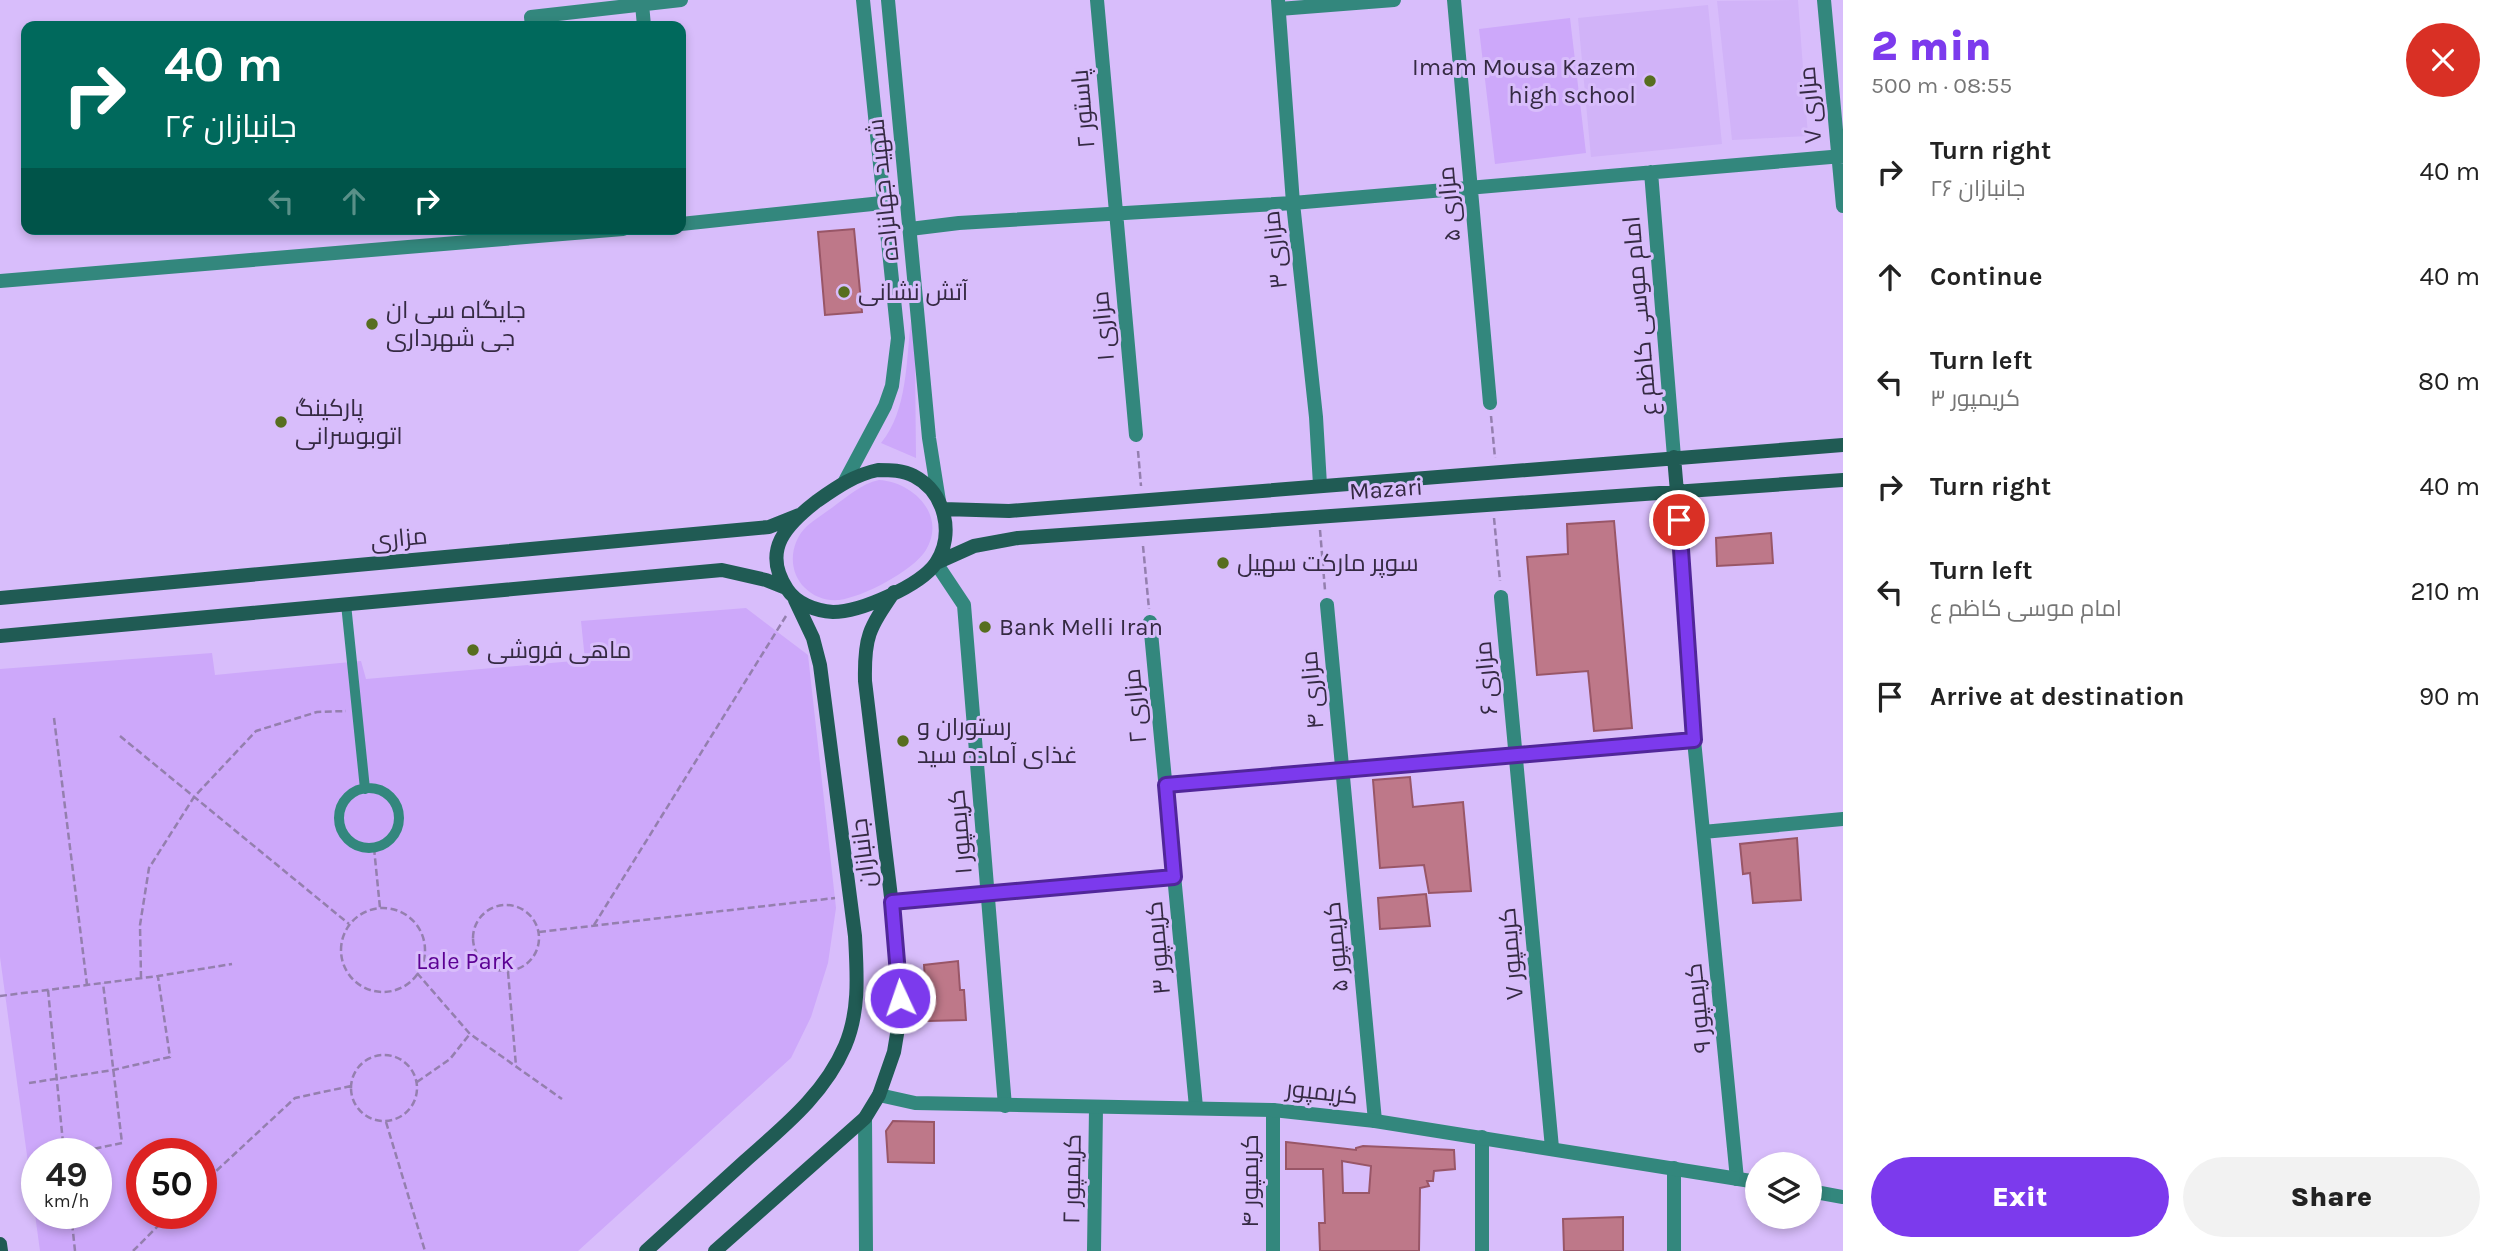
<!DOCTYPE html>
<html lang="en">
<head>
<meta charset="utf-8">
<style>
	body { margin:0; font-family:Karla,Cairo,sans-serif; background:#f2f2f2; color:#222; height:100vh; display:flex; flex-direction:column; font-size:26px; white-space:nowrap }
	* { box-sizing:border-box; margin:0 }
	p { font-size:23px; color:#767676 }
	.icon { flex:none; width:38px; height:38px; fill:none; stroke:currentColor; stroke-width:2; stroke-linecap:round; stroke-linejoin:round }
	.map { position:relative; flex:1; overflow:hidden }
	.details { display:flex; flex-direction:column; background:#fff; width:665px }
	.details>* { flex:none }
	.top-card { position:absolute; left:21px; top:21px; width:665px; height:214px; border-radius:14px; box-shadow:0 4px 10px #0003; background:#00695c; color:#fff; overflow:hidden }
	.buttons { position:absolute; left:1745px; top:1152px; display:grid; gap:14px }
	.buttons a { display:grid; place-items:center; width:77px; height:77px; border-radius:50%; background:#fff; box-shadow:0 4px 10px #0003; font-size:35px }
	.speed { position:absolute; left:21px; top:1138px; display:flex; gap:14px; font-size:35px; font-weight:700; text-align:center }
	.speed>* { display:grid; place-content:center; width:91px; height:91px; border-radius:50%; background:#fff; box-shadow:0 4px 10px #0003; line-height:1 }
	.speed small { font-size:18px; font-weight:400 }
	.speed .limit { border:10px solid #d22; background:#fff; color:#111 }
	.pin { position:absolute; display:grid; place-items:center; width:60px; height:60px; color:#fff; margin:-30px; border:4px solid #fff; border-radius:50%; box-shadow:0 2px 7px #0007 }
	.me { position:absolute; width:77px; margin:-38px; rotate:357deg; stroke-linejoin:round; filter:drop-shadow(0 0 5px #0008) }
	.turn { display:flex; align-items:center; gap:24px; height:147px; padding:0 28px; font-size:32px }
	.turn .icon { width:91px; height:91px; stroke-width:2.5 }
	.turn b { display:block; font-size:49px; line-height:60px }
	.lanes { display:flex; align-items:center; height:66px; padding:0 28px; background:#0003; justify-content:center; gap:35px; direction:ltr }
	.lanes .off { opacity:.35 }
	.round { display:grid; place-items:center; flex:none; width:74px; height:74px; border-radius:37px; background:#f2f2f2 }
	.summary { display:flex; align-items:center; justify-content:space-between; height:119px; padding:0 28px }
	h1 { font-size:42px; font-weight:800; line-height:52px; color:#7c3aed }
	.action { display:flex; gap:14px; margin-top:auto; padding:14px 28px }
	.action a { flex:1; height:80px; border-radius:42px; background:#7c3aed; color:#fff; font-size:28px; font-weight:800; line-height:80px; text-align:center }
	.action a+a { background:#f2f2f2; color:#222 }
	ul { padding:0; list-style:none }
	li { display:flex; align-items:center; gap:21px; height:105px; padding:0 28px }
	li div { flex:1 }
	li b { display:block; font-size:26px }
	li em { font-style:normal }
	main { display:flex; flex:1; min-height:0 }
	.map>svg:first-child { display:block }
	.built { fill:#d1b3f8 }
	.green { fill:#cda8fa; fill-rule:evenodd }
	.building { fill:#be7889; stroke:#995667; stroke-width:2; fill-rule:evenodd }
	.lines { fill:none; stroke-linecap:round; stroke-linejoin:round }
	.path { stroke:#947fae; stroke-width:2.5; stroke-dasharray:7 3.5; stroke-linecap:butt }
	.service { stroke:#33877d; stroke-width:10 }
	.minor { stroke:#33877d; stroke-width:14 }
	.tertiary { stroke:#33877d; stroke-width:14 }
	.secondary { stroke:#205b54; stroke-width:14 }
	.route-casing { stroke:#51269a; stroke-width:18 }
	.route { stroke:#7c3aed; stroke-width:12 }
	.poi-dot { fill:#576e1f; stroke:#d8bdfb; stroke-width:2.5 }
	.labels { text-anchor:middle; stroke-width:6; stroke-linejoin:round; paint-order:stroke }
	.poi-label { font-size:24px; fill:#352a43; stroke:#d8bdfb; text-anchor:start }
	.street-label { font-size:24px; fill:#352a43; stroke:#d8bdfb }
	.park-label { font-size:24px; fill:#5c0294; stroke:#d8bdfb }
</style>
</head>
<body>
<main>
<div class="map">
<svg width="1843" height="1251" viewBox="0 0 1843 1251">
	<rect width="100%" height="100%" fill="#d8bdfb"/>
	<path class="built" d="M1798 0 1808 136 1732 140 1717 1Z
		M1708 5 1722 144 1591 157 1578 18Z"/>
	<path class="green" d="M1570 18 1586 153 1495 164 1479 29Z
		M911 320 915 359 916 458 881 443C908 410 906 361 911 320Z
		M879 480C913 482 947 515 926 550 913 571 863 597 839 600 826 601 814 597 805 588 787 571 790 542 807 526 815 519 825 513 833 507 848 496 861 484 879 480Z
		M746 608 808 655 836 908 828 963 811 1017 791 1058 578 1251H40L0 957V669L212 653 215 675 361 661 366 679 585 660 581 621ZM37 1153H96V1213H37ZM142 1153H201V1213H142Z"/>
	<path class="building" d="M854 229 862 312 825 315 818 232Z
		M1614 521 1632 728 1594 731 1588 671 1537 675 1527 557 1568 554 1567 524Z
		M1771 533 1773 563 1717 566 1716 538Z
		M1410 777 1413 807 1463 802 1471 891 1429 893 1424 865 1380 868 1373 780Z
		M1797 838 1801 900 1753 903 1750 873 1743 874 1740 844Z
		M1426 894 1430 926 1380 929 1378 898Z
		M958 961 960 990H964L966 1020 928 1021 924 965Z
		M893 1121 934 1122V1163L888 1162 886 1131Z
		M1286 1142 1356 1150V1148L1363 1146 1454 1150 1455 1169 1434 1171 1433 1181H1427L1429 1186 1420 1188 1419 1251H1320L1319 1223H1325L1323 1169H1286ZM1342 1161 1371 1166 1369 1193H1343Z
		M1623 1217V1251H1564L1563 1219Z"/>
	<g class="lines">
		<path class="path" d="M1491 416 1495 458
			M1138 451 1141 486
			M1494 518 1500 581
			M1320 530 1325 590
			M1143 546 1149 609
			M54 718 87 985
			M120 736 349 924
			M374 848 380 908
			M473 938a33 33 0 1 1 66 0a33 33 0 1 1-66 0Z
			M341 950a42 42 0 1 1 84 0a42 42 0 1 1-84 0Z
			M594 925 786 616
			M539 932 835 898
			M508 972 516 1066
			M417 973 470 1034 562 1099
			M141 978 140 925 149 868 194 797 256 731 317 712 346 711
			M48 990 64 1153
			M0 996 158 976 232 964
			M351 1088a33 33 0 1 1 66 0a33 33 0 1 1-66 0Z
			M417 1082 450 1059 469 1035
			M29 1083 113 1070 170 1057 158 977
			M386 1122 425 1251
			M74 1153 122 1143 103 983
			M201 1185 295 1098 351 1086
			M71 1213 75 1251
			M133 1251 171 1213"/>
		<path class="service" d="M346 604 365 789
			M339 818a30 30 0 1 1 60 0a30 30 0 1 1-60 0Z"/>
		<path class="minor" d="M1097 0 1136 435
			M1278 0 1293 203 1316 417 1320 485
			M1454 0 1490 403
			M1824 0 1843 206
			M642 4 644 26
			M1279 9 1394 0
			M532 26 531 17 681 0
			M1651 172 1674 457
			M681 224 882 203
			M910 229 959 223 1293 203 1843 156
			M0 281 623 229
			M1677 492 1694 740 1737 1179
			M936 563 964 605 1005 1106
			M1501 597 1552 1148
			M1327 605 1375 1121
			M1150 622 1196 1107
			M1166 785 1694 740
			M1703 832 1843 819
			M892 902 1174 878
			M1273 1110V1251
			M865 1118 866 1251
			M1482 1137V1251
			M1674 1168V1251
			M1094 1251 1096 1108"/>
		<path class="tertiary" d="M888 0 929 438 939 501
			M845 481 885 406 892 386 898 338 863 0
			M879 1095 915 1103 1273 1110 1375 1121 1757 1182
			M1810 1191 1843 1197"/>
		<path class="secondary" d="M1674 457 1677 492
			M878 470C890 470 903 470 914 476 945 492 955 534 936 563 920 586 860 612 833 612 815 611 796 603 787 589 761 550 787 524 817 501 837 487 854 475 878 470Z
			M943 509 1009 511 1843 445
			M936 563 974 546 1018 538 1843 480
			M0 598 769 527 799 515
			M0 636 722 570 766 580 786 588
			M0 1244 1 1251
			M646 1251C679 1221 712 1191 745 1161 783 1127 824 1095 845 1046 860 1011 857 973 855 936L820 665 813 638 795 600
			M715 1251 865 1118 879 1095 894 1052 900 1016 897 947 865 681C864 636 869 629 894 592"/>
	</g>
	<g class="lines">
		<g class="route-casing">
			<path id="route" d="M900 998 892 902 1174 877 1166 785 1694 740 1679 520"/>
		</g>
		<use href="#route" class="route"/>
	</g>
	<g class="poi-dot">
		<circle cx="1650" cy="81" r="7"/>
		<circle cx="844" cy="292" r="7"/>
		<circle cx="372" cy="324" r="7"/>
		<circle cx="281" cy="422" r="7"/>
		<circle cx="1223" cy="563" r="7"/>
		<circle cx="985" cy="627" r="7"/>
		<circle cx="473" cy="650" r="7"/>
		<circle cx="903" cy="741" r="7"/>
	</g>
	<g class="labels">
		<g class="poi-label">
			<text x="1636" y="75" text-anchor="end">Imam Mousa Kazem<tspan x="1636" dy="28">high school</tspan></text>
			<text x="858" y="300">آتش نشانی</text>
			<text x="386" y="318">جایگاه سی ان<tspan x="386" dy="28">جی شهرداری</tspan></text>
			<text x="295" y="416">پارکینگ<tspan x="295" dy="28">اتوبوسرانی</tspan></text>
			<text x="1237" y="571">سوپر مارکت سهیل</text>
			<text x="999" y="635">Bank Melli Iran</text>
			<text x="487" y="658">ماهی فروشی</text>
			<text x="917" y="735">رستوران و<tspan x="917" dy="28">غذای آماده سید</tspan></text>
		</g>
		<g class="street-label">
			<text transform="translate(1810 105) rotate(-95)" y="8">مزاری ۷</text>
			<text transform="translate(1083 109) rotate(-95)" y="8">پاستور ۲</text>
			<text transform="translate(883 190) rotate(-96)" y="8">شهید جهانزاده</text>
			<text transform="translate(1449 204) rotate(-95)" y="8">مزاری ۵</text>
			<text transform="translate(1275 250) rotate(-96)" y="8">مزاری ۳</text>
			<text transform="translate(1640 316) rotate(-95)" y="8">امام موسی کاظم ع</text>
			<text transform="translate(1103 326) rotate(-95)" y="8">مزاری ۱</text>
			<text transform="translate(1386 489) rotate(-4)" y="8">Mazari</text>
			<text transform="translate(399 538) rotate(-5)" y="8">مزاری</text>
			<text transform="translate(1486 678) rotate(-95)" y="8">مزاری ۶</text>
			<text transform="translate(1312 690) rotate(-95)" y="8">مزاری ۴</text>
			<text transform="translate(1135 706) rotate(-95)" y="8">مزاری ۲</text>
			<text transform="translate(960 832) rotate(-95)" y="8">کریمپور ۱</text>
			<text transform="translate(863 853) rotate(-97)" y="8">جانبازان</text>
			<text transform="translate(1336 947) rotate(-95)" y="8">کریمپور ۵</text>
			<text transform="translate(1158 948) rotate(-95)" y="8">کریمپور ۳</text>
			<text transform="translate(1511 954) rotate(-95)" y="8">کریمپور ۷</text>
			<text transform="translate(1698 1008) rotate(-96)" y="8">کریمپور ۹</text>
			<text transform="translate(1322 1092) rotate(6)" y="8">کریمپور</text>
			<text transform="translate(1072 1179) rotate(-89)" y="8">کریمپور ۲</text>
			<text transform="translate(1250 1181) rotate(-90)" y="8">کریمپور ۴</text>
		</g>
		<g class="park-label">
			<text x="465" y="969">Lale Park</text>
		</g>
	</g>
</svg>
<div class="buttons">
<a><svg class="icon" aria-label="layers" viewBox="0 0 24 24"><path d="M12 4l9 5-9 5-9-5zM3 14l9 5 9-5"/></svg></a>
</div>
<div class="speed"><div>49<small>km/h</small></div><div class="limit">50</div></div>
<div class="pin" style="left:1679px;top:520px;background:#d93025"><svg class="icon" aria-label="arrive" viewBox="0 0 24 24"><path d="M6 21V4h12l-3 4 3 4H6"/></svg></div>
<svg class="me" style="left:900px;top:998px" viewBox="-20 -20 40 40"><circle r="17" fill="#7c3aed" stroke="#fff" stroke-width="3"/><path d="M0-11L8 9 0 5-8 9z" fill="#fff"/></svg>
<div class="top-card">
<div class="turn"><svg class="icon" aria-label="right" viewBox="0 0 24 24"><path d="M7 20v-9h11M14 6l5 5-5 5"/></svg><div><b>40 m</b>جانبازان ۲۶</div></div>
<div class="lanes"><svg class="icon off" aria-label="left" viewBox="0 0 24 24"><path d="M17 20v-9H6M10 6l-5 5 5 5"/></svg><svg class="icon off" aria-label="ahead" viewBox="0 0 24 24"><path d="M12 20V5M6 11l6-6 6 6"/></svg><svg class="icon" aria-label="right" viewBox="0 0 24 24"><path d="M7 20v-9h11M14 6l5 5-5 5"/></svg></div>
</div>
</div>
<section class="details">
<div class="summary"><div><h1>2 min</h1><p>500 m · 08:55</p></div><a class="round" style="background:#d93025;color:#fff"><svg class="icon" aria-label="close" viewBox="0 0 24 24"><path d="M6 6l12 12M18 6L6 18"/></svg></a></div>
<ul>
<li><svg class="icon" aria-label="right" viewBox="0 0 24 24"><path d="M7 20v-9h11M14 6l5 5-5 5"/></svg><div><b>Turn right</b><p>جانبازان ۲۶</p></div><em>40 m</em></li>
<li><svg class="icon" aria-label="ahead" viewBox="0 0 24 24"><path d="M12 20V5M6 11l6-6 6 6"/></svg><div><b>Continue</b></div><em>40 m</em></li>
<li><svg class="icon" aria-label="left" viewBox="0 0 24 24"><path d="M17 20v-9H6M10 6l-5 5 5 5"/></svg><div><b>Turn left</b><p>کریمپور ۳</p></div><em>80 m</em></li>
<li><svg class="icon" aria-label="right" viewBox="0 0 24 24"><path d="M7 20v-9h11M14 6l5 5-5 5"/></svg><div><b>Turn right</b></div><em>40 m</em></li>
<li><svg class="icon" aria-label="left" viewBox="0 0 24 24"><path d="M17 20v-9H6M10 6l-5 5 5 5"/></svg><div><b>Turn left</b><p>امام موسی کاظم ع</p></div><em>210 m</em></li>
<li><svg class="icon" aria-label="arrive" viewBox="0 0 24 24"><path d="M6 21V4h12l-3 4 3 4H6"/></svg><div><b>Arrive at destination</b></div><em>90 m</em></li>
</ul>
<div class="action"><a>Exit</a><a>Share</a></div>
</section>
</main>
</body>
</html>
